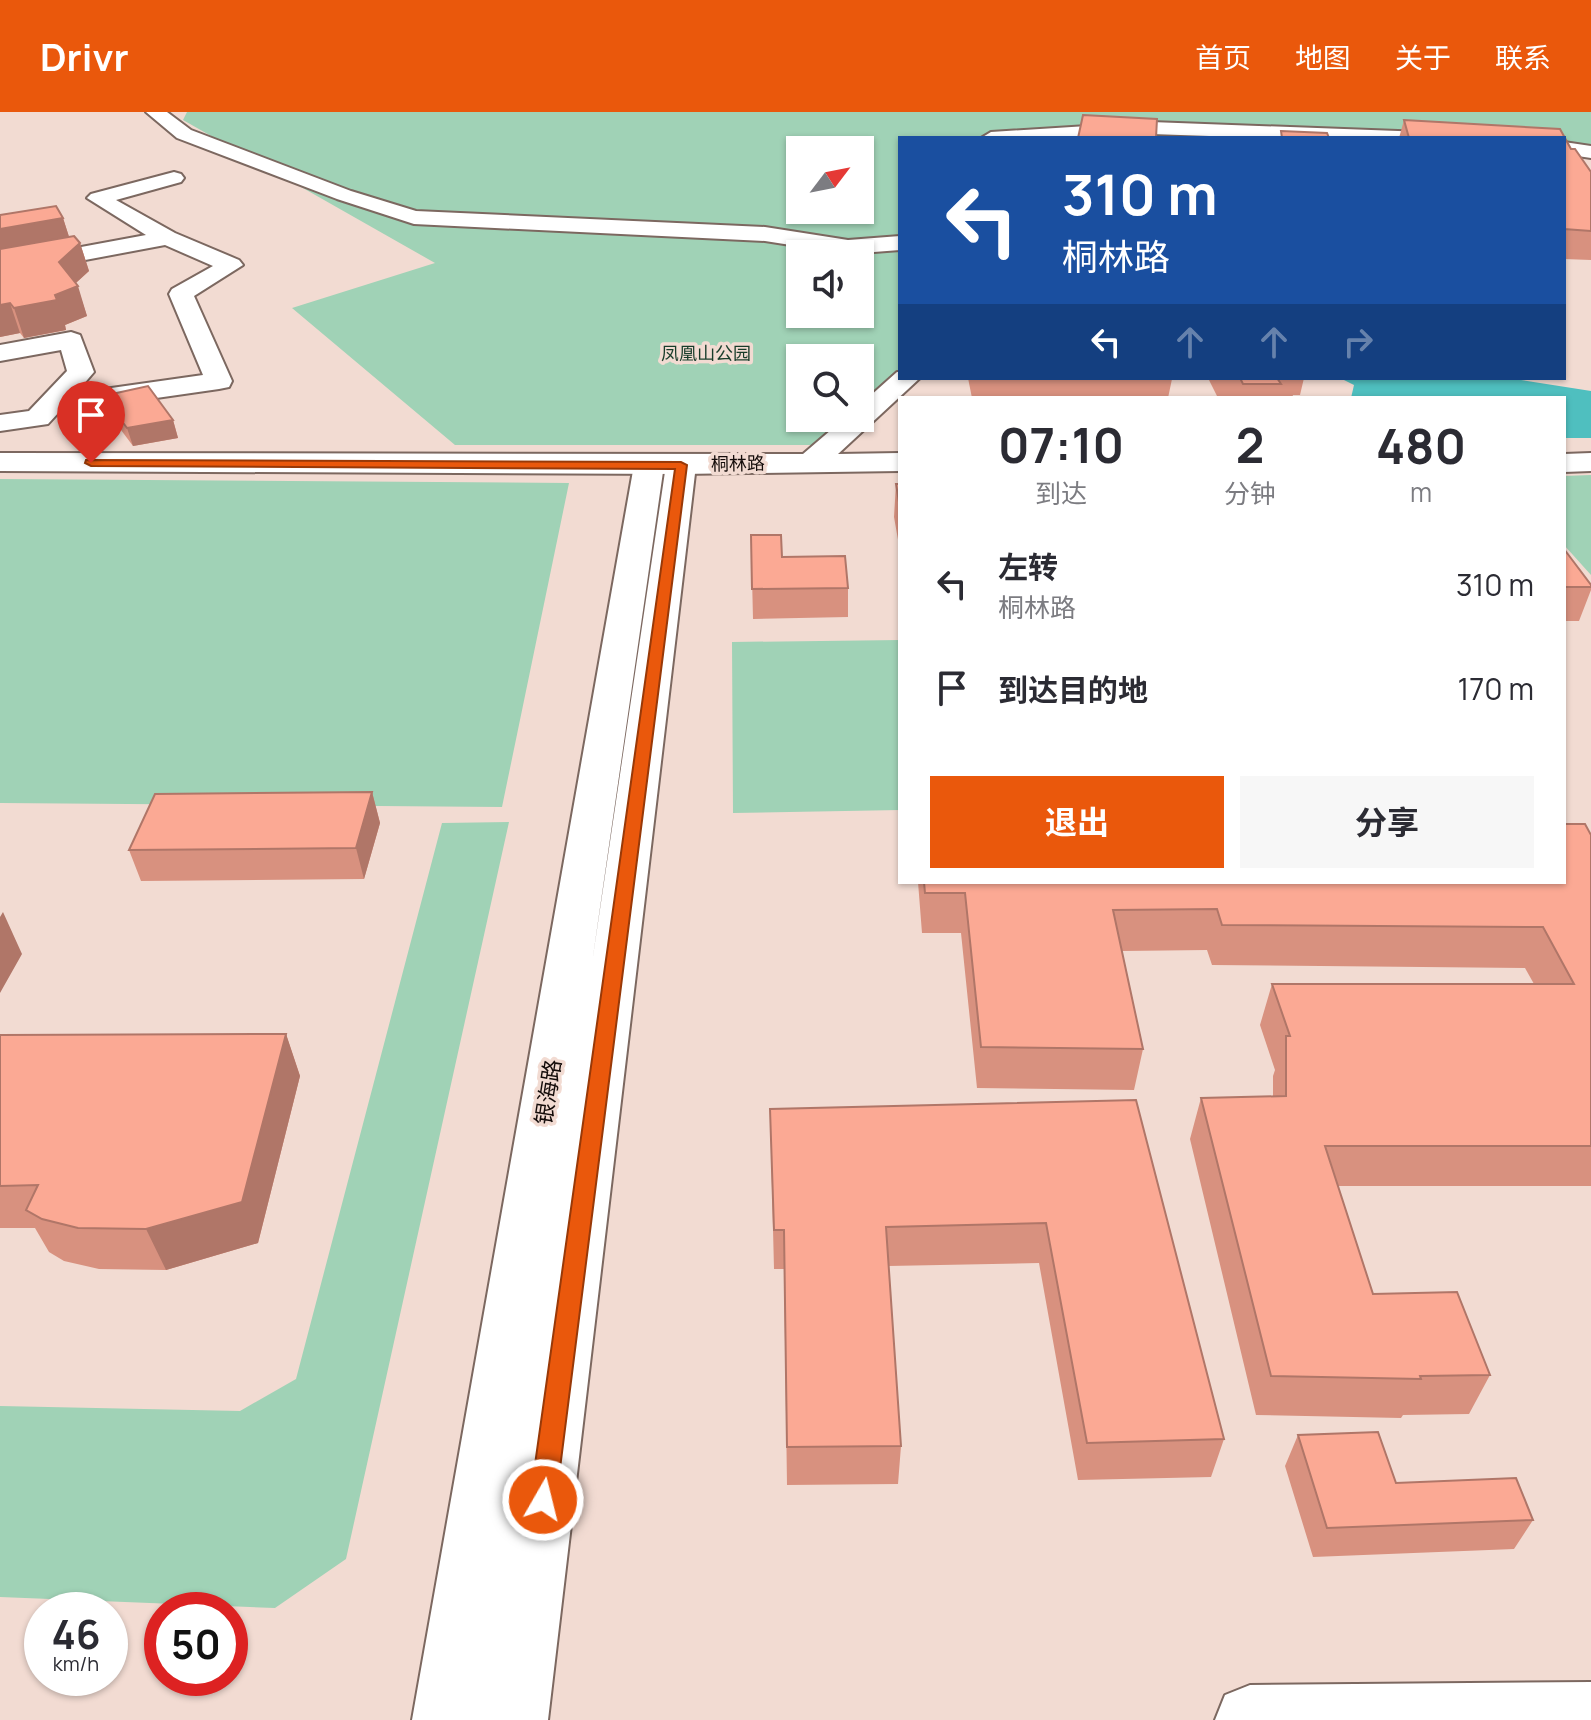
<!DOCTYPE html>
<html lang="zh">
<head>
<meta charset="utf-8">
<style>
	body { margin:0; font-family:Manrope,"Noto Sans SC",sans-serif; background:#f7f7f7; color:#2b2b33; height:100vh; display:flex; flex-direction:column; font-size:30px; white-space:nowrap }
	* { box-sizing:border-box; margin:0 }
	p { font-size:26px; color:#7c7c81 }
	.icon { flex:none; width:44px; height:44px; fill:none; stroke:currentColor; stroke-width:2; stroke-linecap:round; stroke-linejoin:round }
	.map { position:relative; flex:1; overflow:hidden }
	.panel { position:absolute; left:898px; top:284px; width:668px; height:488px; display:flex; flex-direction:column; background:#fff; border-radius:0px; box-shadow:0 2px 6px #0004 }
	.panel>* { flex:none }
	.hud { position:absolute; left:898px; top:24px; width:668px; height:244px; border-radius:0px; box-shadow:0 2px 6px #0004; background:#1a4fa0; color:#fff; overflow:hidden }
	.needle { width:52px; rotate:58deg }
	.buttons { position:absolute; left:786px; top:24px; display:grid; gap:16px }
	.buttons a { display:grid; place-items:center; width:88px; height:88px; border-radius:0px; background:#fff; box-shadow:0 2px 6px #0004; font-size:40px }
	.speed { position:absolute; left:24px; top:1480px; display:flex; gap:16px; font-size:40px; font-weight:700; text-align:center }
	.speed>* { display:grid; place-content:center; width:104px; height:104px; border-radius:50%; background:#fff; box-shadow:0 2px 6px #0004; line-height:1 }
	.speed small { font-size:20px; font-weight:400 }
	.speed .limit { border:12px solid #d22; background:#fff; color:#111 }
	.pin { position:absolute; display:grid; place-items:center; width:68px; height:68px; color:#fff; margin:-82px -34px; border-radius:50% 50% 50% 0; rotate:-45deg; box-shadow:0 0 8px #0007 }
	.pin .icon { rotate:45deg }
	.me { position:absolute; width:88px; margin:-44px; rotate:8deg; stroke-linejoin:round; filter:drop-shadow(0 0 6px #0008) }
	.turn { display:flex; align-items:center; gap:28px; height:168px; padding:0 32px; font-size:36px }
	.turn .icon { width:104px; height:104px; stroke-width:2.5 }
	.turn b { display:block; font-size:56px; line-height:68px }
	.lanes { display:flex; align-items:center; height:76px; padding:0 32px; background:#0003; justify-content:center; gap:40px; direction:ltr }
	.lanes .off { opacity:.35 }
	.eta { display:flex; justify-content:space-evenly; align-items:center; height:136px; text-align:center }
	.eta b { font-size:48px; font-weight:700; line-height:56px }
	.cta { display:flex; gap:16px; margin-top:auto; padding:16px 32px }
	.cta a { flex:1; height:92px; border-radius:0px; background:#ea580c; color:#fff; font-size:32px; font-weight:700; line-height:92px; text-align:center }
	.cta a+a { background:#f7f7f7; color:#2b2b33 }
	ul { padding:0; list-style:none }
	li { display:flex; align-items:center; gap:24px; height:104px; padding:0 32px }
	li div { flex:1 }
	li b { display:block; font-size:30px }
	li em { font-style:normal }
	header { display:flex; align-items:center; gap:48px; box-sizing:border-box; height:112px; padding:0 40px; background:#ea580c; color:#fff }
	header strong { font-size:38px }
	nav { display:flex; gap:44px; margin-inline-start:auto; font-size:28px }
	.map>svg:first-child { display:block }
	.green { fill:#a0d2b6; fill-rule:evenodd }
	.water { fill:#4fbfbf }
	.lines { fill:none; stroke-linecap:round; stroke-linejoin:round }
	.minor-casing { stroke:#7c6860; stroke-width:4 }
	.major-casing { stroke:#7c6860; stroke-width:4 }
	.minor { fill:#fff; fill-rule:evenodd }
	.major { fill:#fff; fill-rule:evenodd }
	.wall { fill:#d8917f }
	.shaded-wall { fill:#b07668 }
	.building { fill:#fba994; stroke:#b07668; stroke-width:2 }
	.route { fill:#ea580c; stroke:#983908; stroke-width:2 }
	.labels { text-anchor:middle; stroke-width:7; stroke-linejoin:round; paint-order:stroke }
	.far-park-label { font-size:18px; fill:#183c2a; stroke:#f2dbd2 }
	.far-street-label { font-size:18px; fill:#140c0a; stroke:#f2dbd2 }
	.street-label { font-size:22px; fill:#140c0a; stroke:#f2dbd2 }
</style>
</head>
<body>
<header>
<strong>Drivr</strong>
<nav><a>首页</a><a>地图</a><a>关于</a><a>联系</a></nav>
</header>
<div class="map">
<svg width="1591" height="1608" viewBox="0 0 1591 1608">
	<rect width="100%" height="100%" fill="#f2dbd2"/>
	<path class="green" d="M187 0H1591V36L1564 34V26L1010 20 965 26H900V259L860 294V246H800V306H845L813 333H455L292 196 435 151 183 8ZM800 38H860V98H800ZM800 142H860V202H800Z
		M1591 363V463L1564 433V364Z
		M0 367 569 371 502 695 0 691Z
		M900 528V698L733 701 732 530Z
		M509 710 346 1447 275 1496 0 1485V1294L240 1299 296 1267 442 711Z"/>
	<path class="water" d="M1340 266H1508L1591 279V326H1564V286H1351L1354 273Z"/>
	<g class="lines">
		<g class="minor-casing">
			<path id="minor" d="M146 0H167L191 18 351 79 416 99 765 115 848 128 900 124V138L848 142 765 129 414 112 337 87 177 26Z
				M1151 10 1425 20 1435 26H1268L1151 22 1083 26H981L991 20Z
				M1564 30 1591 34V46L1564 42Z
				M174 60 181 62 184 66 181 70 116 88 175 121 239 148 243 153 194 184 232 269 229 275 219 277 59 300 48 312 0 319V303L29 299 67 259 61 238 0 249V233L71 220 80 223 94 260 76 281 203 263 169 182 172 177 213 154 165 133 0 164V150L146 123 87 86 91 82Z
				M897 260H900V266H920L838 342 900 341V359L681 362 0 359V341L803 342 845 306H860V293Z
				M1591 341V359L1564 360V342Z
				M1591 1570V1608H1215L1225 1583 1250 1573Z"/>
		</g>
		<g class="major-casing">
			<path id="major" d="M649 344 659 347 664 353 592 851 666 353 671 347 681 344 691 347 696 353 548 1608H412L634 353 639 347Z"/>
		</g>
		<use href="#minor" class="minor"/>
		<use href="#major" class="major"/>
	</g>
	<path class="wall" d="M1404 8 1560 17 1571 37H1575L1591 60V148L1564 147V26H1399Z
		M0 103 63 106 69 125 80 131 89 159 76 171 87 204 65 213 66 218 24 226 20 221 0 225Z
		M968 266H1171L1172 267 1168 286H972Z
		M1208 266H1304L1300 283H1293L1292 286H1218Z
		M103 284 173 308 178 326 133 334 109 302Z
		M896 372H900V439L894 405Z
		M751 423 782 445 848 476V505L753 507Z
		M1564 437 1591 473V478L1579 509H1564Z
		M372 680 380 711 364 767 141 769 129 738Z
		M1591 723V1074H1338L1373 1182 1490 1263 1469 1302 1403 1303 1401 1306 1256 1303 1190 1027 1201 986 1273 984V964L1275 958 1260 913 1272 872H1534L1525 856 1212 853 1207 838 1122 839 1143 937 1134 978 977 976 961 821H922L918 770H1564Z
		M286 922 300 964 258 1131 166 1158 99 1157 64 1149 49 1140 35 1116H0V923Z
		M1136 988 1224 1327 1211 1365 1078 1368 1039 1151 888 1154 901 1334 898 1372 787 1373 784 1157H774L770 997Z
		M1298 1323 1396 1371 1533 1408 1514 1437 1313 1445 1285 1354Z"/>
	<path class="shaded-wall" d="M63 106 72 134 0 147V117Z
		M80 131 89 159 68 178 78 174 87 204 65 213 66 218 24 226 14 196 55 183 59 150Z
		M10 191 20 221 0 225V193Z
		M173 308 178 326 133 334 127 316Z
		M372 680 380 711 364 767 356 736Z
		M3 800 22 842 0 881V805Z
		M286 922 300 964 258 1131 166 1158 146 1117Z"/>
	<path class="building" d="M1083 3 1157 7 1156 26H1078Z
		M1404 8 1560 17 1571 37H1575L1591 60V119L1564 117V26H1409Z
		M1281 19 1327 21 1329 26H1282Z
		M56 94 63 106 0 117V103Z
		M74 124 80 131 59 150 78 174 55 183 57 188 14 196 10 191 0 193V137Z
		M1100 266H1171L1172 267H1100Z
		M1240 266H1277L1281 272H1243Z
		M148 274 173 308 127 316 103 284Z
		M896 372H900V396Z
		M751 423H781L782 445 845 444 848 476 752 477Z
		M1564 437 1591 473V475H1564Z
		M372 680 356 736 129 738 155 682Z
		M1564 712H1585L1591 723V1034H1325L1373 1182 1457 1180 1490 1263 1420 1264 1421 1267 1271 1264 1201 986 1286 984V924H1290L1272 872H1574L1543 815 1222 813 1217 797 1113 798 1143 937 981 935 965 781H925L924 770H1564Z
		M286 922 242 1090 146 1117 78 1116 42 1107 26 1098 38 1073 0 1074V923Z
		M1136 988 1224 1327 1087 1331 1046 1111 886 1115 901 1334 787 1335 784 1118H774L770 997Z
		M1378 1320 1396 1371 1516 1366 1533 1408 1327 1416 1298 1323Z"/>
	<path class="route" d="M86 348 681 350 687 353 556 1388 552 1397 543 1401 534 1397 530 1388 675 357 91 354 85 351Z"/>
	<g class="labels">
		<g class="far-park-label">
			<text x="706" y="248">凤凰山公园</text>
		</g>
		<g class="far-street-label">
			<text transform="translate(738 352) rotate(-1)" y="6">桐林路</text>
		</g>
		<g class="street-label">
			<text transform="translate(548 980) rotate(-81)" y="8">银海路</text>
		</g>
	</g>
</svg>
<div class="buttons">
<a><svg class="needle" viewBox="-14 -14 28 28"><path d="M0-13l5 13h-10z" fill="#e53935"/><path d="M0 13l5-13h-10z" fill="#7c7c81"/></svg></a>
<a><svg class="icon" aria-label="sound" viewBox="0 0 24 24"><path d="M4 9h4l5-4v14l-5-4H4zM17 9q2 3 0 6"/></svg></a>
<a><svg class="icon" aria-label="search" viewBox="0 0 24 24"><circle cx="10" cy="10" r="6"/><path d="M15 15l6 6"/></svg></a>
</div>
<div class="speed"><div>46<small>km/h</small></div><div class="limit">50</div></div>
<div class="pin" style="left:91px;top:351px;background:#d93025"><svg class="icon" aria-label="arrive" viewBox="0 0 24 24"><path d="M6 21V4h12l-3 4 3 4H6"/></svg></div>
<svg class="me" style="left:543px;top:1388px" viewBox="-20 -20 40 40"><circle r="17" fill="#ea580c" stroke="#fff" stroke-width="3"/><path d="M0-11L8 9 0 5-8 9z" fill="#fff"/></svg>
<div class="hud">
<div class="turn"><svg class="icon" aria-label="left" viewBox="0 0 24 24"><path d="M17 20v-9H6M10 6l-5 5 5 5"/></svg><div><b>310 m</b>桐林路</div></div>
<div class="lanes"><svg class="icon" aria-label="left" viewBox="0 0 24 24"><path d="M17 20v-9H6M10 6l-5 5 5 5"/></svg><svg class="icon off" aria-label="ahead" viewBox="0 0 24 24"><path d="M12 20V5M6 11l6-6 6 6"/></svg><svg class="icon off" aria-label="ahead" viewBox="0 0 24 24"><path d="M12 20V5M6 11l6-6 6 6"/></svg><svg class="icon off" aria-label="right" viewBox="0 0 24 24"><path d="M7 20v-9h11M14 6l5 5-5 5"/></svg></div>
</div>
<section class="panel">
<div class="eta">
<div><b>07:10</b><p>到达</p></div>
<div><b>2</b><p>分钟</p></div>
<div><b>480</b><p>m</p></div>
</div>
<ul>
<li><svg class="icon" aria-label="left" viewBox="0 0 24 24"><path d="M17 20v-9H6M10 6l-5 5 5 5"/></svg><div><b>左转</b><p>桐林路</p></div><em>310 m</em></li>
<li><svg class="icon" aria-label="arrive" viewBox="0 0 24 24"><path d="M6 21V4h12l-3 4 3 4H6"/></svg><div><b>到达目的地</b></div><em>170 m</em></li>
</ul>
<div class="cta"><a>退出</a><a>分享</a></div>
</section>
</div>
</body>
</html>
